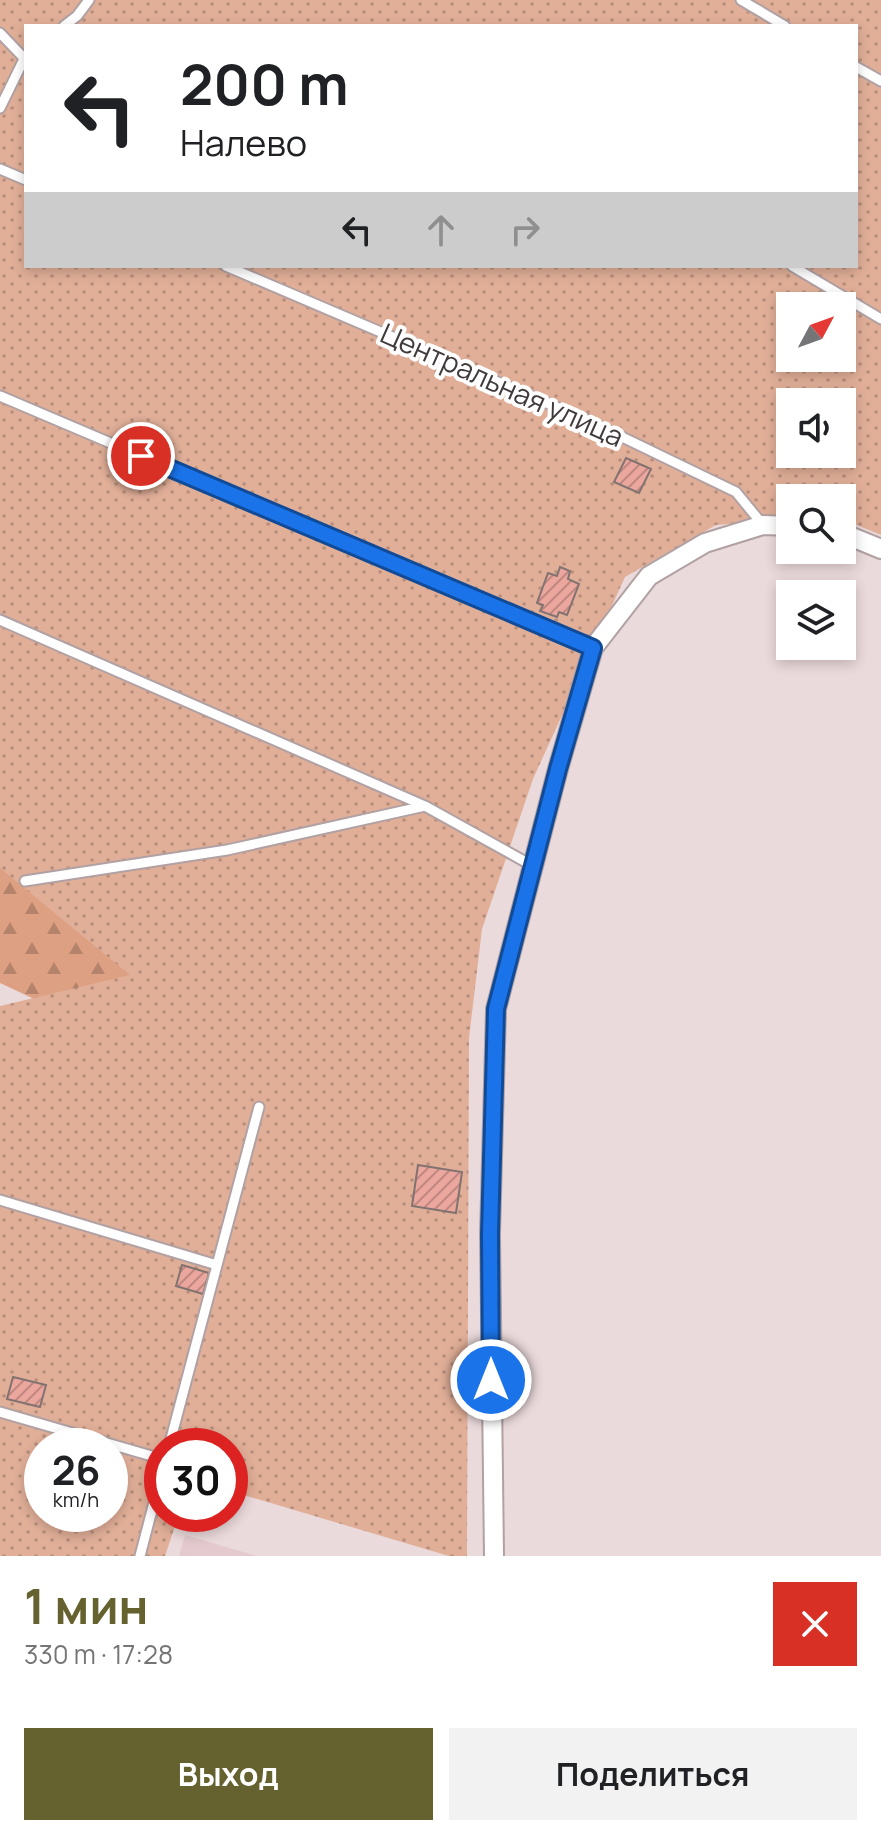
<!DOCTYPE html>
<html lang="ru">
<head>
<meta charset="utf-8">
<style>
	body { margin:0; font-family:Manrope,sans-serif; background:#f2f2f2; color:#202124; height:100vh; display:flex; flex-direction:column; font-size:30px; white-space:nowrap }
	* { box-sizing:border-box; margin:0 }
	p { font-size:26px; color:#757577 }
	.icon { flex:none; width:44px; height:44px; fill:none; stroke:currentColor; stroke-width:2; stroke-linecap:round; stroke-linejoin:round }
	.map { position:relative; height:1556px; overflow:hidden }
	.sheet { display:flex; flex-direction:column; background:#fff; flex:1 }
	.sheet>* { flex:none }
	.guide { position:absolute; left:24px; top:24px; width:834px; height:244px; border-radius:0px; box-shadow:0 4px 12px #0003; background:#fff; color:#202124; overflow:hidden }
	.needle { width:52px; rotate:49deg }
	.tools { position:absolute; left:776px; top:292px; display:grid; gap:16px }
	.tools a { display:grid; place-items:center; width:80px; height:80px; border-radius:0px; background:#fff; box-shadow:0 4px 12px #0003; font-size:40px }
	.speed { position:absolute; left:24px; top:1428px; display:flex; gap:16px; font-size:40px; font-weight:700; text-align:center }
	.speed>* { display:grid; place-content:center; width:104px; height:104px; border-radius:50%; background:#fff; box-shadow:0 4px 12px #0003; line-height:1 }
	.speed small { font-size:20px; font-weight:400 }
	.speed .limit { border:12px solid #d22; background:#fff; color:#111 }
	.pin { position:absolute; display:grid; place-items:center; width:68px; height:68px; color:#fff; margin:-34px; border:4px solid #fff; border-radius:50%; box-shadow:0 2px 8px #0007 }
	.me { position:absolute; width:88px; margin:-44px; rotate:0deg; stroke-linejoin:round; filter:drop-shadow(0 0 6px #0008) }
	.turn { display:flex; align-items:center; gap:28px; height:168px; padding:0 24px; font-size:36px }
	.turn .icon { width:104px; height:104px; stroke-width:2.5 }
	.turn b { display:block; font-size:56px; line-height:68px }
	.lanes { display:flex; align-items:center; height:76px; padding:0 24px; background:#0003; justify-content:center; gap:40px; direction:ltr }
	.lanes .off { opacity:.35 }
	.round { display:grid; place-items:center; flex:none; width:84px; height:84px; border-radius:0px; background:#f2f2f2 }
	.overview { display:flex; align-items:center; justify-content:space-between; height:136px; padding:0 24px }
	h1 { font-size:48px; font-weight:700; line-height:60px; color:#66622f }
	.cta { display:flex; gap:16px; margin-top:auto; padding:16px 24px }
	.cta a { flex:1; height:92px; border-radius:0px; background:#66622f; color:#fff; font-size:32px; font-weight:700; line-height:92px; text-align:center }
	.cta a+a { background:#f2f2f2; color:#202124 }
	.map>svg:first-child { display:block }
	.built { fill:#e4cace }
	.forest { fill:url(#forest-firs) }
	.garden { fill:url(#garden-dots); fill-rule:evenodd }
	.building { fill:url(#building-hatch); stroke:#827371; stroke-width:2 }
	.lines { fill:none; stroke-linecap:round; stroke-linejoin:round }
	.service-casing { stroke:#b1a1a3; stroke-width:13 }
	.minor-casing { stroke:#b1a1a3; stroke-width:22 }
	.service { stroke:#fff; stroke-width:9 }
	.minor { stroke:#fff; stroke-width:18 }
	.route-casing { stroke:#114b97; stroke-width:20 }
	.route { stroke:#1a73e8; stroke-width:14 }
	.labels { text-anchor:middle; stroke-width:8; stroke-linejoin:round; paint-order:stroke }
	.street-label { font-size:28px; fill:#413a3b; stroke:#fff }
</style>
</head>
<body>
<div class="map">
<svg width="881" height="1556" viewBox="0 0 881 1556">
	<defs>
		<pattern id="forest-firs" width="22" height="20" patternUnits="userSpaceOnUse" patternTransform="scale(2)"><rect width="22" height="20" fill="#dda082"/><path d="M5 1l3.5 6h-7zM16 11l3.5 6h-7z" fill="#b5836c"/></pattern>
		<pattern id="garden-dots" width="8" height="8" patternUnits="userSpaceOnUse" patternTransform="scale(2)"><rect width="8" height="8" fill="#e1af98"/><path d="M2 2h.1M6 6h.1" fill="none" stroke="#b88f7d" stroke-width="1.8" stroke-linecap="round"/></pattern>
		<pattern id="building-hatch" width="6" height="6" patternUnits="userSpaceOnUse" patternTransform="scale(2)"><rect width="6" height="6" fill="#eba69d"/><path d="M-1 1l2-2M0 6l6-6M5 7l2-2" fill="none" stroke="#c08881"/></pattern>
	</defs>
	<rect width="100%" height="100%" fill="#ebdadc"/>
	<path class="built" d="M185 1535 257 1556H179Z"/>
	<path class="forest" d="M0 840 396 1168 0 983Z"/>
	<path class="garden" d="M0 0H881V535L842 519V498H790V519L716 525 625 577 533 779 482 929 469 1038 467 1556H449L230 1491V1446H162V1514H179L165 1556H0V1006L130 975 0 868ZM26 26H856V266H26ZM790 306H842V358H790ZM790 402H842V454H790ZM42 1446H110V1514H42Z"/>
	<path class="building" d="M626 458 651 469 639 493 614 482Z
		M560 567 570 571 568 579 579 584 567 615 559 612 557 617 540 611 543 605 537 603 548 573 557 576Z
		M418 1165 462 1172 456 1213 412 1206Z
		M182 1265 209 1273 203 1294 176 1286Z
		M13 1377 46 1385 40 1407 7 1399Z"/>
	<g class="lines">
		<g class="service-casing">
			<path id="service" d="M741 0 785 26
				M64 26 77 16 89 0
				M0 33 23 57
				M856 67 881 81
				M0 108 26 55
				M0 169 26 180
				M226 266 589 421 736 492 763 525
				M792 266 881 319
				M0 396 593 648
				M0 620 425 806 533 866
				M25 881 227 850 425 806
				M0 1200 217 1265
				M0 1412 162 1459
				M169 1446 259 1107
				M140 1556 162 1472"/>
		</g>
		<g class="minor-casing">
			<path id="minor" d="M842 533 881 549
				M494 1556 490 1234 496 1009 558 769 593 648 649 576 705 543 763 525 790 526"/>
		</g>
		<use href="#service" class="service"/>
		<use href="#minor" class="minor"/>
	</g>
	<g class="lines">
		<g class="route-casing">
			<path id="route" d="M141 456 593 648 558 769 496 1009 490 1234 491 1380"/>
		</g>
		<use href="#route" class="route"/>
	</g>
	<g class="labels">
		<g class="street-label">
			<text transform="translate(502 385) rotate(24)" y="10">Центральная улица</text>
		</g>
	</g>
</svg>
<div class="tools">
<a><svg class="needle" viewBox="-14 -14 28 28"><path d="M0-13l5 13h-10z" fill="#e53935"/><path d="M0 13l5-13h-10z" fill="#757577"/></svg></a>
<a><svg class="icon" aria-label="sound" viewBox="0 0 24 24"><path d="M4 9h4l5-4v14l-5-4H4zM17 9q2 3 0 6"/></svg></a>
<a><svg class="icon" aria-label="search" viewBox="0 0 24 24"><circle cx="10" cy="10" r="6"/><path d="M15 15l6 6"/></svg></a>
<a><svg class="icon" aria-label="layers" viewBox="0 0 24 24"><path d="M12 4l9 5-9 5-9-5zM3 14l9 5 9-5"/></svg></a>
</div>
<div class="speed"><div>26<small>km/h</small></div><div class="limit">30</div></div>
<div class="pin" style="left:141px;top:456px;background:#d93025"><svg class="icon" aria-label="arrive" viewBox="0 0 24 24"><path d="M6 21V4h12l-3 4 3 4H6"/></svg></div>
<svg class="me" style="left:491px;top:1380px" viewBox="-20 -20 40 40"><circle r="17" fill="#1a73e8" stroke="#fff" stroke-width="3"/><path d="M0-11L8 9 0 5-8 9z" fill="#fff"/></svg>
<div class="guide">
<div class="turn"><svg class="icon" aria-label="left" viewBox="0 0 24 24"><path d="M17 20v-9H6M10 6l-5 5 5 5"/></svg><div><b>200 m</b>Налево</div></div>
<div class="lanes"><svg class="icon" aria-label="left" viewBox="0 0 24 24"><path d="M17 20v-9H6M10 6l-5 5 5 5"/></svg><svg class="icon off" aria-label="ahead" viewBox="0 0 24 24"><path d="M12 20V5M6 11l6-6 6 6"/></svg><svg class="icon off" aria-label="right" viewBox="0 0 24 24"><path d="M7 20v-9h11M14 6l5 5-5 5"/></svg></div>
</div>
</div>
<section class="sheet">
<div class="overview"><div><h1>1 мин</h1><p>330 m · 17:28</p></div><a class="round" style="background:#d93025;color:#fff"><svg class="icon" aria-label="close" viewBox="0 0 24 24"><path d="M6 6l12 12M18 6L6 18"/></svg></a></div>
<div class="cta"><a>Выход</a><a>Поделиться</a></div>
</section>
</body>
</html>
